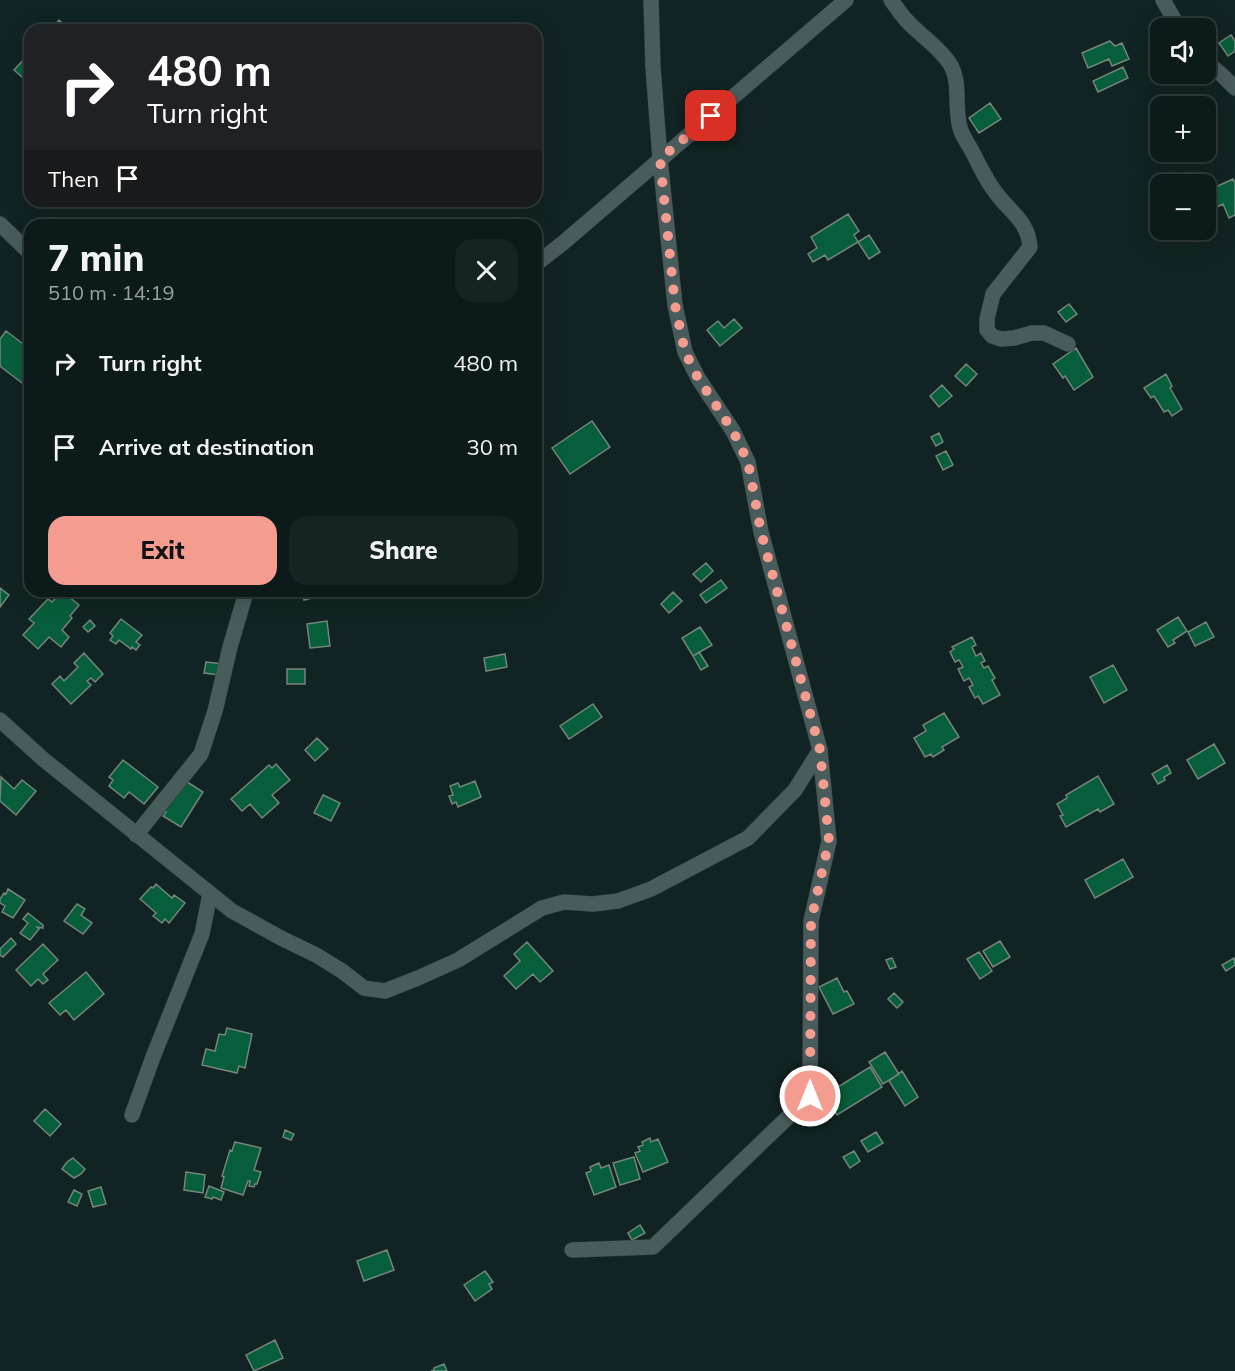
<!DOCTYPE html>
<html lang="en">
<head>
<meta charset="utf-8">
<style>
	body { margin:0; font-family:Mulish,sans-serif; background:#162323; color:#f1f3f6; height:100vh; display:flex; flex-direction:column; font-size:22px; white-space:nowrap }
	* { box-sizing:border-box; margin:0 }
	p { font-size:20px; color:#9aa1a2 }
	.icon { flex:none; width:33px; height:33px; fill:none; stroke:currentColor; stroke-width:2; stroke-linecap:round; stroke-linejoin:round }
	.map { position:relative; flex:1; overflow:hidden }
	.panel { position:absolute; left:24px; top:219px; width:518px; height:378px; display:flex; flex-direction:column; background:#0d1a1a; border-radius:18px; box-shadow:0 6px 24px #0002,0 0 0 2px #2d3839 }
	.panel>* { flex:none }
	.guide { position:absolute; left:24px; top:24px; width:518px; height:183px; border-radius:18px; box-shadow:0 6px 24px #0002,0 0 0 2px #2d3839; background:#202124; color:#fff; overflow:hidden }
	.fabs { position:absolute; left:1150px; top:18px; display:grid; gap:12px }
	.fabs a { display:grid; place-items:center; width:66px; height:66px; border-radius:12px; background:#0d1a1a; box-shadow:0 6px 24px #0002,0 0 0 2px #2d3839; font-size:30px }
	.pin { position:absolute; display:grid; place-items:center; width:51px; height:51px; color:#fff; margin:-26px; border-radius:12px; box-shadow:0 3px 9px #0006 }
	.me { position:absolute; width:66px; margin:-33px; rotate:0deg; stroke-linejoin:round; filter:drop-shadow(0 0 4px #0008) }
	.turn { display:flex; align-items:center; gap:21px; height:126px; padding:0 24px; font-size:27px }
	.turn .icon { width:78px; height:78px; stroke-width:2.5 }
	.turn b { display:block; font-size:42px; line-height:51px }
	.then { display:flex; align-items:center; height:57px; padding:0 24px; background:#0003; gap:12px; font-size:22px }
	.round { display:grid; place-items:center; flex:none; width:63px; height:63px; border-radius:18px; background:#162323 }
	.overview { display:flex; align-items:center; justify-content:space-between; height:102px; padding:0 24px }
	h1 { font-size:36px; font-weight:800; line-height:45px }
	.action { display:flex; gap:12px; margin-top:auto; padding:12px 24px }
	.action a { flex:1; height:69px; border-radius:18px; background:#f59c91; color:#111; font-size:24px; font-weight:800; line-height:69px; text-align:center }
	.action a+a { background:#162323; color:#f1f3f6 }
	ul { padding:0; list-style:none }
	li { display:flex; align-items:center; gap:18px; height:84px; padding:0 24px }
	li div { flex:1 }
	li b { display:block; font-size:22px }
	li em { font-style:normal }
	.map>svg:first-child { display:block }
	.building { fill:#075e3c; stroke:#75857b; stroke-width:1.5 }
	.lines { fill:none; stroke-linecap:round; stroke-linejoin:round }
	.street-casing { stroke:#313d3c; stroke-width:16 }
	.street { stroke:#495c5c; stroke-width:15 }
	.route { stroke:#f59c91; stroke-width:10; stroke-dasharray:0 18 }
</style>
</head>
<body>
<div class="map">
<svg width="1235" height="1371" viewBox="0 0 1235 1371">
	<rect width="100%" height="100%" fill="#112322"/>
	<path class="building" d="M59 20 70 30H51Z
		M1231 35 1235 41V51L1228 56 1219 43Z
		M1110 41 1115 46 1122 43 1129 59 1112 66 1109 59 1088 68 1082 53Z
		M30 53V84L14 70Z
		M1123 67 1128 78 1098 92 1093 81Z
		M990 103 1001 119 979 133 969 118Z
		M1233 179 1235 183V215L1229 218 1223 204 1217 207 1213 200 1211 201 1207 191Z
		M848 214 859 231 854 235 858 242 828 260 825 255 813 262 808 254 817 248 811 237Z
		M869 235 880 252 869 259 858 242Z
		M1069 304 1077 314 1066 322 1058 312Z
		M734 319 742 328 720 346 707 330 718 321 724 328Z
		M6 331 30 349V372L22 383 0 366V339Z
		M1076 348 1093 377 1074 390 1065 376 1063 378 1053 364Z
		M966 364 977 374 966 386 955 376Z
		M1166 374 1172 386 1170 388 1182 409 1172 416 1168 410 1164 412 1154 396 1151 398 1144 388Z
		M942 385 952 396 939 407 930 396Z
		M592 421 610 447 570 474 552 448Z
		M939 433 943 442 936 446 931 437Z
		M946 451 953 465 943 470 936 456Z
		M706 563 713 571 701 582 693 574Z
		M721 580 727 588 706 603 700 595Z
		M0 588 9 595 0 607Z
		M62 591 79 605 70 616 72 618 62 630 69 637 61 647 49 637 38 649 23 635 34 623 29 619 48 599 52 602Z
		M302 591H315L316 597 304 600Z
		M673 592 682 601 669 613 661 604Z
		M1178 617 1187 631 1173 640 1175 643 1168 647 1157 630Z
		M121 619 142 635 136 642 140 645 136 650 132 647 131 649 119 640 116 644 110 640 113 636 110 633Z
		M90 620 95 626 88 632 83 627Z
		M327 621 330 646 310 648 307 624Z
		M1206 622 1214 637 1195 646 1188 632Z
		M700 627 712 645 693 656 682 638Z
		M972 637 976 645 972 647 976 656 981 653 985 661 981 663 984 668 988 666 995 678 992 680 1000 695 983 704 978 696 975 698 969 687 973 685 969 678 964 681 958 669 963 667 959 660 955 662 950 652 954 649 952 647Z
		M699 652 708 666 701 670 693 656Z
		M84 653 103 674 95 682 91 678 87 681 91 685 71 704 52 684 60 676 64 681 78 667 74 663Z
		M505 654 507 667 486 671 484 658Z
		M206 662 223 664 219 675 204 673Z
		M1113 665 1127 690 1104 703 1090 677Z
		M287 669H305V684H287Z
		M593 704 602 717 569 739 560 726Z
		M944 713 959 737 942 747 944 750 933 757 931 754 925 757 914 738 926 731 923 725Z
		M317 738 328 749 315 761 305 750Z
		M1214 744 1225 763 1198 779 1187 760Z
		M123 760 158 787 144 804 129 792 124 798 109 786 113 780 109 777Z
		M276 764 290 780 272 795 279 803 262 818 250 804 242 811 231 799 269 765 272 768Z
		M1167 765 1171 773 1164 777 1165 780 1158 784 1152 774Z
		M1098 776 1114 804 1100 812 1098 809 1066 827 1060 816 1063 815 1057 804 1067 798 1066 795Z
		M1 777 14 789 22 780 36 791 16 815 0 801Z
		M184 780 203 792 181 827 163 816 166 812 164 811Z
		M475 781 481 797 458 807 456 802 452 804 449 796 453 795 450 786 458 783 460 787Z
		M323 795 340 803 331 821 314 813Z
		M1123 859 1133 877 1095 898 1085 880Z
		M156 884 172 898 174 895 185 903 169 923 165 919 162 923 153 916 156 913 140 899 151 887 153 888Z
		M8 889 25 900 13 918 2 912 5 906 0 903V899L4 893 6 894Z
		M77 904 85 909 81 915 92 923 83 934 64 921Z
		M28 913 43 925V928L37 927 39 929 30 940 20 933 28 923 23 919Z
		M11 938 16 944 3 957 0 955V949Z
		M1000 941 1010 957 993 967 983 951Z
		M527 942 553 971 540 982 533 974 516 989 504 976 520 961 514 954Z
		M43 944 58 960 43 974 48 980 43 984 38 979 31 986 16 970Z
		M979 952 992 971 980 979 967 959Z
		M892 958 896 967 890 969 886 960Z
		M1234 958 1235 965 1226 971 1222 965Z
		M86 972 104 994 74 1020 66 1010 60 1015 49 1003Z
		M837 978 844 992 847 991 854 1004 833 1014 819 987Z
		M894 993 903 1002 897 1008 888 999Z
		M227 1028 252 1034 245 1068 239 1066 237 1073 202 1065 206 1049 215 1051 219 1034 225 1035Z
		M885 1052 899 1074 883 1084 869 1062Z
		M870 1067 882 1087 837 1115 825 1095Z
		M902 1071 918 1097 905 1106 889 1081Z
		M45 1109 61 1124 50 1136 34 1121Z
		M285 1130 294 1134 291 1140 283 1137Z
		M876 1132 883 1143 868 1152 861 1141Z
		M650 1138 651 1142 658 1139 668 1162 643 1172 635 1153 640 1151 638 1147 643 1145 642 1142Z
		M235 1142 261 1148 254 1170 261 1172 257 1184H255L254 1187 249 1186 250 1181H248L243 1195 221 1188 224 1177 222 1176 230 1150 232 1151Z
		M854 1151 860 1161 850 1168 843 1157Z
		M634 1157 640 1179 620 1185 613 1163Z
		M73 1158 85 1169 81 1174 74 1178 62 1169 67 1162Z
		M599 1163 601 1168 609 1165 616 1187 594 1195 586 1173 591 1171 590 1167Z
		M186 1172 205 1175 203 1193 184 1190Z
		M209 1186 224 1192 221 1200 213 1197 212 1199 205 1197Z
		M101 1187 106 1204 93 1207 88 1191Z
		M74 1190 82 1194 77 1206 68 1202Z
		M640 1225 645 1233 632 1240 628 1233Z
		M387 1250 394 1270 364 1281 357 1261Z
		M485 1271 493 1282 489 1284 492 1289 475 1301 464 1285Z
		M275 1340 283 1358 254 1371 246 1355Z
		M444 1364 447 1371H431L434 1370V1368Z"/>
	<g class="lines">
		<g class="street-casing">
			<path id="street" d="M891 0C897 8 903 18 911 25 924 38 940 48 950 64 962 83 953 110 961 131 964 138 968 144 972 151 980 167 988 184 1000 198 1014 215 1028 223 1030 247L993 294 987 319V330L992 336 1001 339 1014 338 1032 333H1044L1068 344
				M1163 0 1179 28
				M1206 62 1221 74 1235 88
				M0 224 30 253
				M536 264 563 243 846 0
				M0 720 43 759 232 911 281 938 316 955 342 971 364 988 385 991 418 978 458 960 542 908 564 902 593 904 618 901 651 889 748 838 795 790 820 750
				M136 835 201 754 215 711 230 647 245 596 244 591
				M132 1115 153 1057 202 934 210 894
				M572 1250 653 1247 810 1096 811 921 829 841 820 750 761 532 748 462 733 431 698 378 685 352 675 305 660 159 653 67 651 0"/>
		</g>
		<use href="#street" class="street"/>
	</g>
	<g class="lines">
		<path class="route" d="M711 116 660 159 675 305 685 352 698 378 733 431 748 462 761 532 820 750 829 841 811 921 810 1096"/>
	</g>
</svg>
<div class="fabs">
<a><svg class="icon" aria-label="sound" viewBox="0 0 24 24"><path d="M4 9h4l5-4v14l-5-4H4zM17 9q2 3 0 6"/></svg></a>
<a>+</a>
<a>−</a>
</div>
<div class="pin" style="left:711px;top:116px;background:#d93025"><svg class="icon" aria-label="arrive" viewBox="0 0 24 24"><path d="M6 21V4h12l-3 4 3 4H6"/></svg></div>
<svg class="me" style="left:810px;top:1096px" viewBox="-20 -20 40 40"><circle r="17" fill="#f59c91" stroke="#fff" stroke-width="3"/><path d="M0-11L8 9 0 5-8 9z" fill="#fff"/></svg>
<div class="guide">
<div class="turn"><svg class="icon" aria-label="right" viewBox="0 0 24 24"><path d="M7 20v-9h11M14 6l5 5-5 5"/></svg><div><b>480 m</b>Turn right</div></div>
<div class="then">Then<svg class="icon" aria-label="arrive" viewBox="0 0 24 24"><path d="M6 21V4h12l-3 4 3 4H6"/></svg></div>
</div>
<section class="panel">
<div class="overview"><div><h1>7 min</h1><p>510 m · 14:19</p></div><a class="round"><svg class="icon" aria-label="close" viewBox="0 0 24 24"><path d="M6 6l12 12M18 6L6 18"/></svg></a></div>
<ul>
<li><svg class="icon" aria-label="right" viewBox="0 0 24 24"><path d="M7 20v-9h11M14 6l5 5-5 5"/></svg><div><b>Turn right</b></div><em>480 m</em></li>
<li><svg class="icon" aria-label="arrive" viewBox="0 0 24 24"><path d="M6 21V4h12l-3 4 3 4H6"/></svg><div><b>Arrive at destination</b></div><em>30 m</em></li>
</ul>
<div class="action"><a>Exit</a><a>Share</a></div>
</section>
</div>
</body>
</html>
